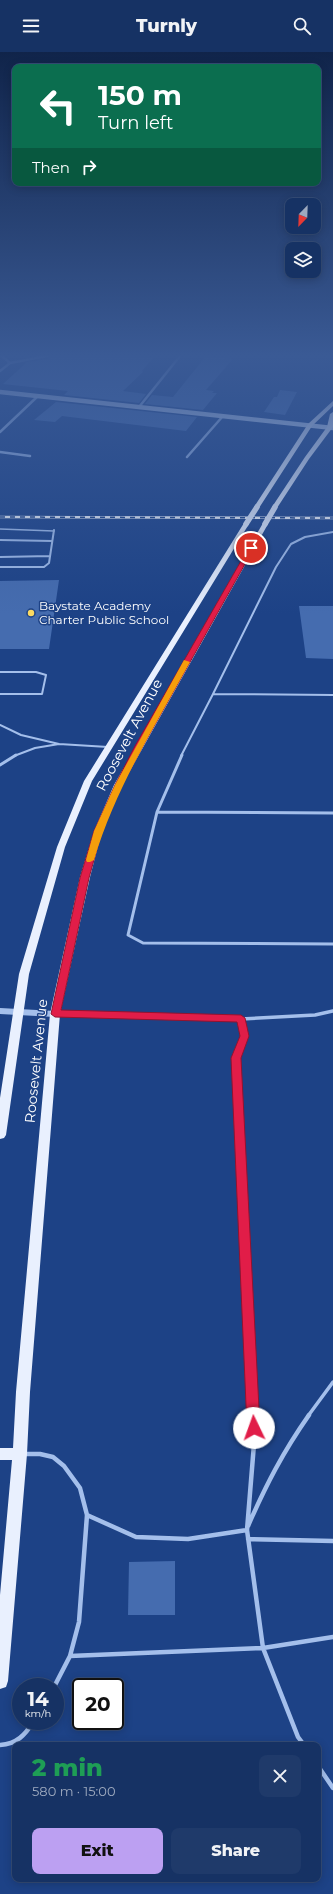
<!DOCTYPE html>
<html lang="en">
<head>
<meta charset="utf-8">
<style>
	body { margin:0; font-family:Montserrat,sans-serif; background:#1f3a6a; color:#f1f3f6; height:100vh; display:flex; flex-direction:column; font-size:15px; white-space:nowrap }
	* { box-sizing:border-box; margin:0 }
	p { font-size:13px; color:#9eaabf }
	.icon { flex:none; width:22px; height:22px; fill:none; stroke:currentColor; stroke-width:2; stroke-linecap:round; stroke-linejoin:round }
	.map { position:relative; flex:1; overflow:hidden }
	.drawer { position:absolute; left:12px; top:1690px; width:309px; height:140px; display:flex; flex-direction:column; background:#163264; border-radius:8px; box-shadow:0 2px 10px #0003,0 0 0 1px #354d78 }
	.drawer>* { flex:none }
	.hud { position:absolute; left:12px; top:12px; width:309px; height:122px; border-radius:8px; box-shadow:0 2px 10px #0003,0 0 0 1px #354d78; background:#0b6e4f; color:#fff; overflow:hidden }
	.needle { width:26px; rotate:203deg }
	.tools { position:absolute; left:285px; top:146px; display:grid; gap:8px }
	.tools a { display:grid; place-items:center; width:36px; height:36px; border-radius:8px; background:#163264; box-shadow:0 2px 10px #0003,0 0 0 1px #354d78; font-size:20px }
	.speed { position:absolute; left:12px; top:1626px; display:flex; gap:8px; font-size:20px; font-weight:700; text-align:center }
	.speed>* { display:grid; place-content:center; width:52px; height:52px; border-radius:50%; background:#163264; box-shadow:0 2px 10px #0003,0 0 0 1px #354d78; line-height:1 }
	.speed small { font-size:10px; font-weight:400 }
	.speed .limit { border:2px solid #111; border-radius:6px; background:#fff; color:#111 }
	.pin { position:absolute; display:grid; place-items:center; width:34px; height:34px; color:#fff; margin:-17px; border:2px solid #fff; border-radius:50%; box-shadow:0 1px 4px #0007 }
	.me { position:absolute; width:44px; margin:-22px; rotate:357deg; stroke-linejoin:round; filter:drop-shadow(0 0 3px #0008) }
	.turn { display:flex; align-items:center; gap:14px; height:84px; padding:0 20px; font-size:18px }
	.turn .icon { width:52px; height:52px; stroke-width:2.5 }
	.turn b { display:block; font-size:28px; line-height:34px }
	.then { display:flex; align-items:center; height:38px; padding:0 20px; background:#0003; gap:8px; font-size:15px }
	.round { display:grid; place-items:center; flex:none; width:42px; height:42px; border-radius:8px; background:#1f3a6a }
	.head { display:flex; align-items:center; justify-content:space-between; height:68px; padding:0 20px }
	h1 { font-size:24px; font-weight:800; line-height:30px; color:#1e9e55 }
	.action { display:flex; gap:8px; margin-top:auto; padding:8px 20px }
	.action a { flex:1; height:46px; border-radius:8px; background:#bca0f2; color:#111; font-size:16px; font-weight:800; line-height:46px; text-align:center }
	.action a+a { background:#1f3a6a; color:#f1f3f6 }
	header { display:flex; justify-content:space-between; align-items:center; height:52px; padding:0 20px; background:#163264; font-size:18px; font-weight:800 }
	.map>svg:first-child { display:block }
	.building { fill:#456caf }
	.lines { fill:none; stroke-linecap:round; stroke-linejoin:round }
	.service-far4 { stroke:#a4bfeb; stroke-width:1.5 }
	.service-far3 { stroke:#a4bfeb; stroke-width:2 }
	.service-far2 { stroke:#a4bfeb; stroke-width:3 }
	.service-far1 { stroke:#a4bfeb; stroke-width:3.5 }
	.service { stroke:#a4bfeb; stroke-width:4.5 }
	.minor-far1 { stroke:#a4bfeb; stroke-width:2.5 }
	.minor { stroke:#a4bfeb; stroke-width:3.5 }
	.tertiary { stroke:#a4bfeb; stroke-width:6 }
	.secondary { stroke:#d0def8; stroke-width:4.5 }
	.primary { fill:#e9f0fe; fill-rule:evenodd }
	.rail-casing { stroke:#fff; stroke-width:2.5 }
	.rail { stroke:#1d4286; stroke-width:1.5; stroke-dasharray:5; stroke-linecap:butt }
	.primary-bridge { stroke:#e9f0fe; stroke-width:5.5 }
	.route { fill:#e11d48; stroke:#92132f }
	.slow { fill:#f59e0b }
	.poi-dot { fill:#fbda62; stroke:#1d4286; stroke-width:1.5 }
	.labels { text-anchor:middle; stroke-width:3; stroke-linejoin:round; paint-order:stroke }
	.far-poi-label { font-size:12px; fill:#fff; stroke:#1d4286; text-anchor:start }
	.street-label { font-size:14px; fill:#fff; stroke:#1d4286 }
</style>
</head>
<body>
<header><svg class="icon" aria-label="menu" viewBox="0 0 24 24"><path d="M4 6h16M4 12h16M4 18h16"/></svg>Turnly<svg class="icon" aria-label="search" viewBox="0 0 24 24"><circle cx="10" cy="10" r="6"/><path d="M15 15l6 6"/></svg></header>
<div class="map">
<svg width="333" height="1842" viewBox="0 0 333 1842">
	<rect width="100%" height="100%" fill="#1d4286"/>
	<path class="building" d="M50 304H135L153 306 142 319 143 320 123 339 146 342 139 351 64 343 68 339 3 332 27 310 48 307Z
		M206 304 233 307 206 338 214 339 212 341H217L203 358 145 352 152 343 173 345Z
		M280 338 297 340 285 363 264 360 274 345H277Z
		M56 350 197 365 186 379 62 364 55 370 34 368Z
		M59 528 49 597H0V529Z
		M299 554H333V607L306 606Z
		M175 1509V1563H128L129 1510Z"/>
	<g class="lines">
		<path class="service-far4" d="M0 477 54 479"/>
		<path class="service-far3" d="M0 488 52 489
			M0 505 50 504
			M0 515H44L49 511 54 478
			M0 620H36L46 623 42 642H0
			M213 642 276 515 291 492 305 485 333 480
			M0 673 21 683 59 692 35 696 14 704
			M59 692 108 695
			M181 704 213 642 333 643"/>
		<path class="service-far2" d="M182 703 157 760 128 883 143 891 333 892
			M0 713 16 703
			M157 760 333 761
			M241 967 245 984 241 993"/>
		<path class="service-far1" d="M242 992 236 1006 253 1364
			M308 1364 333 1330"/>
		<path class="service" d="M253 1363 254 1392 247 1478 263 1596 298 1685 304 1693
			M24 1402H40L53 1405 64 1414 80 1436 87 1463 79 1570 70 1604 54 1635
			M87 1463 136 1485 188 1487 247 1478
			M248 1474C266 1433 283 1400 309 1363
			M248 1487 333 1489
			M70 1604 263 1596 333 1585
			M0 1693C17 1692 25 1683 34 1669
			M318 1714 333 1736"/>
		<path class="minor-far1" d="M10 311 47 304
			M0 319 10 311 2 304
			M139 355 180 304
			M0 380 38 344
			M0 400 30 404
			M187 405 223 364"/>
		<path class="minor" d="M56 962 241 967 315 963 333 959"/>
		<path class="tertiary" d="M0 959 55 962"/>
		<path class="secondary" d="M0 340 333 376"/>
		<path class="primary" d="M333 349V354L312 374 259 456H255L254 455 308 372Z
			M333 360V375L309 407 277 456H273L272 455 305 405 327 375 330 362Z
			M244 471 249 472 92 729 65 795 29 922 6 1083 4 1086 0 1087V1046L19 922 57 795 84 729Z
			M263 471 268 472 122 733 102 779 90 825 60 962 30 1340 27 1402 8 1629 6 1635 0 1637V1543L12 1408H0V1396H13L16 1340 50 962 80 825 94 779 114 733Z"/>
		<g class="rail-casing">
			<path id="rail" d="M0 465 333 466"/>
		</g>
		<use href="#rail" class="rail"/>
		<path class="primary-bridge" d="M246 472 257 455
			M265 472 275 455"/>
	</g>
	<linearGradient id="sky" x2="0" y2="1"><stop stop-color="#10244a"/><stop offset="0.54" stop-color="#3a5a95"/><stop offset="1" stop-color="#3a5a95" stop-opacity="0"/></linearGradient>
	<rect width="333" height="562" fill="url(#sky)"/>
	<path class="route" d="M249 495 254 496 143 694 122 733 102 779 89 826 61 958 241 963 245 966 249 984 241 1006 260 1376 258 1380 254 1382 249 1380 247 1376 231 1006 240 984 237 970 55 965 51 962 80 826 94 779 115 733 135 694Z"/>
	<path class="slow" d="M184 608 190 610C155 674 115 737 94 808L90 810H87L86 808 94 779 115 733Z"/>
	<circle class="poi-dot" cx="31" cy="561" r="4"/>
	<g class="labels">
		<g class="far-poi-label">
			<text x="39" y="558">Baystate Academy<tspan x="39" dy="14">Charter Public School</tspan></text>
		</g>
		<g class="street-label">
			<text transform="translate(129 683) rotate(-62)" y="5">Roosevelt Avenue</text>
			<text transform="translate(36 1009) rotate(-84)" y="5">Roosevelt Avenue</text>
		</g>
	</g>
</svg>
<div class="tools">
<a><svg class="needle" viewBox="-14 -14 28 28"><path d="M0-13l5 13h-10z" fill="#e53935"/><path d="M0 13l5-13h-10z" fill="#9eaabf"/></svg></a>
<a><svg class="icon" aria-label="layers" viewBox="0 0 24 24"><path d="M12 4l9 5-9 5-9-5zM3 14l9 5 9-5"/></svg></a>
</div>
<div class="speed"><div>14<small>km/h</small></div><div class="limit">20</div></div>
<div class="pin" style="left:251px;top:496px;background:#d93025"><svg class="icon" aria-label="arrive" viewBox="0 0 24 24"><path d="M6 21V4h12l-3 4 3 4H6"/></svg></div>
<svg class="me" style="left:254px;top:1376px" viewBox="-20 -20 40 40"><circle r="19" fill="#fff"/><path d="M0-13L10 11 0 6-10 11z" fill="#e11d48"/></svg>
<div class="hud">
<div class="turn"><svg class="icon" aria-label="left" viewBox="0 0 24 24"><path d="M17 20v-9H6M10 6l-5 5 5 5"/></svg><div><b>150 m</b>Turn left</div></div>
<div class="then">Then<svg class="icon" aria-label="right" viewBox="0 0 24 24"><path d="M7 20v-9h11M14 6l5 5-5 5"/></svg></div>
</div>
<section class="drawer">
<div class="head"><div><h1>2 min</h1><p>580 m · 15:00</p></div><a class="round"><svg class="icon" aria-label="close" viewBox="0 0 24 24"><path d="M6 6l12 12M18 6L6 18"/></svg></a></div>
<div class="action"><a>Exit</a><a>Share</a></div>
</section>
</div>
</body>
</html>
